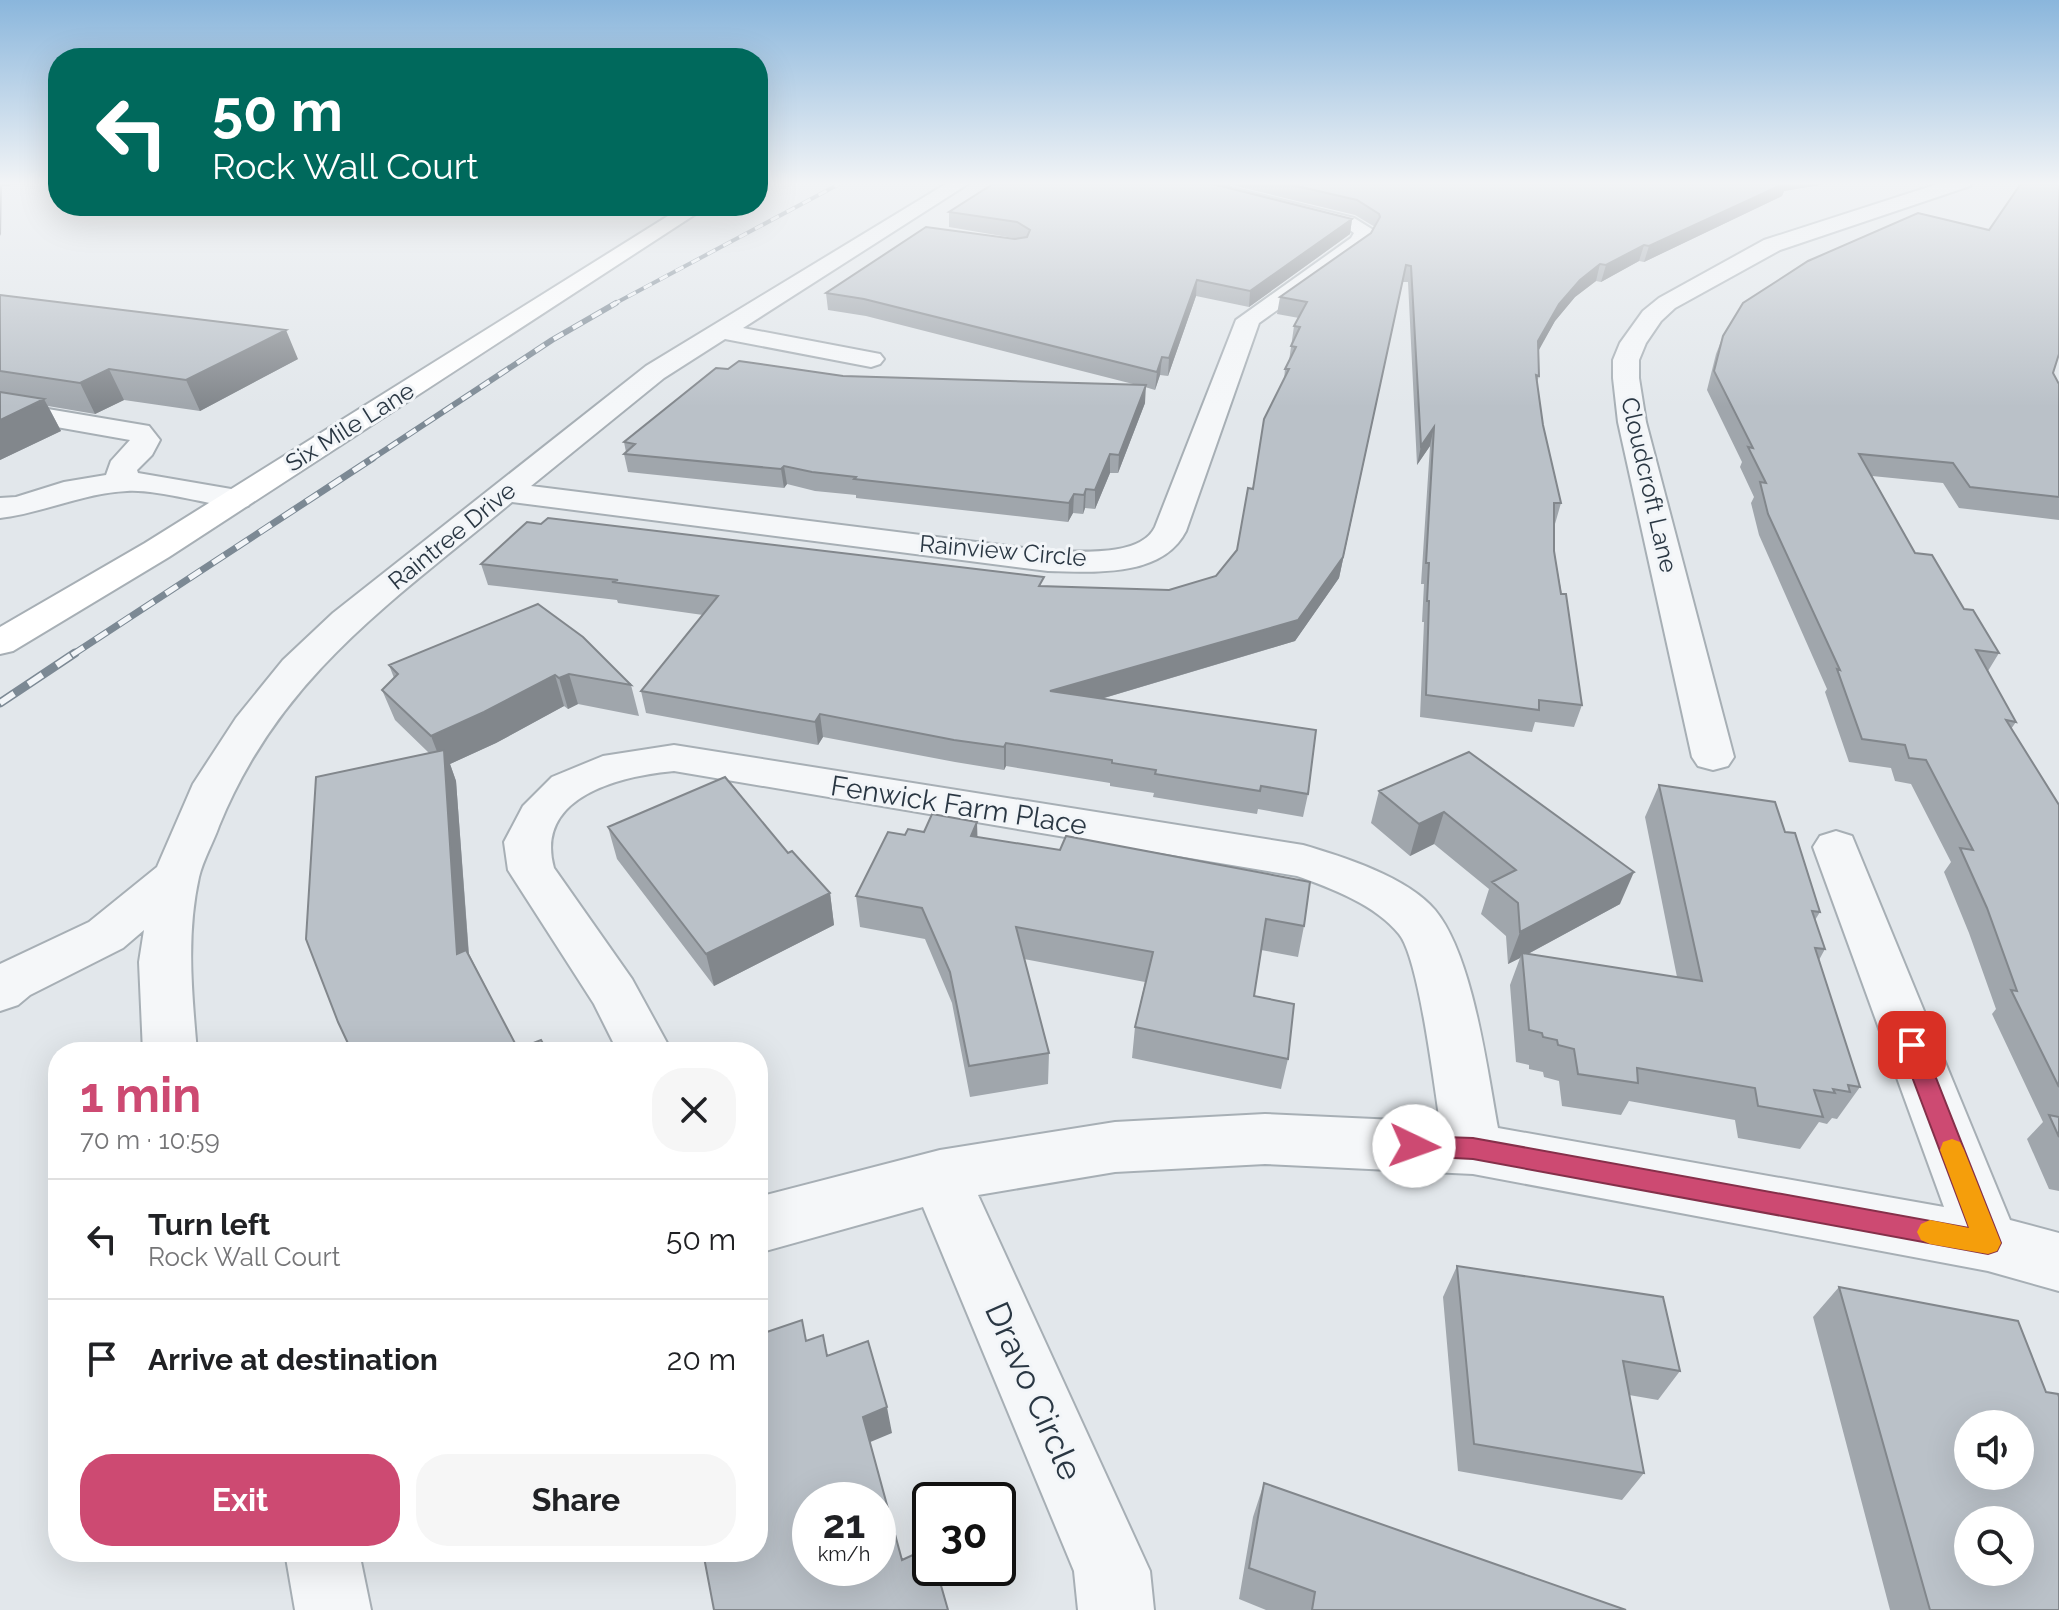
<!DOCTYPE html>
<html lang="en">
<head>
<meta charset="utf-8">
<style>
	body { margin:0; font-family:Raleway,sans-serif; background:#f6f6f6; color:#202124; height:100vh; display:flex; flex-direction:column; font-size:30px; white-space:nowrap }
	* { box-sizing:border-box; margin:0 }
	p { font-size:26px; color:#757577 }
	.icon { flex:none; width:44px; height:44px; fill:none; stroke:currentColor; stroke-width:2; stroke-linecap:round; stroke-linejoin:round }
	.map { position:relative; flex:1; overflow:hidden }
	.side { position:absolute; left:48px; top:1042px; width:720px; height:520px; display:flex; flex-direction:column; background:#fff; border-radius:32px; box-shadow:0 8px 32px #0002 }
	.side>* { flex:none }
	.guide { position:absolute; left:48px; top:48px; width:720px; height:168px; border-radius:32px; box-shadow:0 8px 32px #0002; background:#00695c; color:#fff; overflow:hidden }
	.controls { position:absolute; left:1954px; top:1410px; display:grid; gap:16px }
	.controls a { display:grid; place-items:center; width:80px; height:80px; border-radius:50%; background:#fff; box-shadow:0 8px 32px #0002; font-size:40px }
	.speed { position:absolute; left:792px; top:1482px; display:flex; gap:16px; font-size:40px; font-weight:700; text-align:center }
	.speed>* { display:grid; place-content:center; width:104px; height:104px; border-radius:50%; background:#fff; box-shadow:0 8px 32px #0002; line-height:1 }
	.speed small { font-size:20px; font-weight:400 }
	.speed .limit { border:4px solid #111; border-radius:12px; background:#fff; color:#111 }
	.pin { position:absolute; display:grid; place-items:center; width:68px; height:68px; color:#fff; margin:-34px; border-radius:16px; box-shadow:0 4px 12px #0006 }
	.me { position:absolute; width:88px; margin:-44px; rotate:93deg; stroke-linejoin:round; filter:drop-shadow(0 0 6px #0008) }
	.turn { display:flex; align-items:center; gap:28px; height:168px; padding:0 32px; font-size:36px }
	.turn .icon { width:104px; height:104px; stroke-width:2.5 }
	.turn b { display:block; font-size:56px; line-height:68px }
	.round { display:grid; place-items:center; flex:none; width:84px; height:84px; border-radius:32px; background:#f6f6f6 }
	.head { display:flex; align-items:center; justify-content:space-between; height:136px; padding:0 32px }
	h1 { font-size:48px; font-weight:700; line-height:60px; color:#cd4a72 }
	.action { display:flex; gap:16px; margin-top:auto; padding:16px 32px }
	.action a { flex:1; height:92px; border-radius:32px; background:#cd4a72; color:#fff; font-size:32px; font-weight:700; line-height:92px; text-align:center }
	.action a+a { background:#f6f6f6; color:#202124 }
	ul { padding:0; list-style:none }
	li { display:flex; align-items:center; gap:24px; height:120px; padding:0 32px; border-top:2px solid #e0e0e0 }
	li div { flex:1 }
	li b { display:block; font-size:30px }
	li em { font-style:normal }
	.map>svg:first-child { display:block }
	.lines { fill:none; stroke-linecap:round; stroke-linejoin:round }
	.street-casing { stroke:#a7afb5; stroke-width:4 }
	.secondary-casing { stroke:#a7afb5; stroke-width:4 }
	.street { fill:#f5f7f9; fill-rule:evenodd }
	.secondary { fill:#fff; fill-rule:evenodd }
	.rail-far3-casing { stroke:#7c8994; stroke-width:4 }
	.rail-far2-casing { stroke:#7c8994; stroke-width:6 }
	.rail-far1-casing { stroke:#7c8994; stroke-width:7 }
	.rail-casing { stroke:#7c8994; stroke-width:9 }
	.rail-far3 { stroke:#f2f5f8; stroke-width:3; stroke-dasharray:9; stroke-linecap:butt }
	.rail-far2 { stroke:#f2f5f8; stroke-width:4; stroke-dasharray:11; stroke-linecap:butt }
	.rail-far1 { stroke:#f2f5f8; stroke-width:5; stroke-dasharray:14; stroke-linecap:butt }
	.rail { stroke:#f2f5f8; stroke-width:6; stroke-dasharray:17; stroke-linecap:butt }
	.wall { fill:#a0a6ac }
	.shaded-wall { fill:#82878c }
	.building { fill:#bac1c8; stroke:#82878c; stroke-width:2; fill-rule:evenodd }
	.route { fill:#cd4a72; stroke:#85304a; stroke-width:2 }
	.slow { fill:#f59e0b }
	.labels { text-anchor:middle; stroke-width:6; stroke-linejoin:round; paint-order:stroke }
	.far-street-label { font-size:24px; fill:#2a3743; stroke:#f2f5f8 }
	.street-label { font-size:28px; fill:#2a3743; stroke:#f2f5f8 }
	.near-street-label { font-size:34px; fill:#2a3743; stroke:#f2f5f8 }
</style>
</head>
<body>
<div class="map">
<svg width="2059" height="1610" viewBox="0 0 2059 1610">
	<rect width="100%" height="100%" fill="#e2e7eb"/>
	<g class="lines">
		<g class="street-casing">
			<path id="street" d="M949 182H971L743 328 880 354 884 359 880 364 871 367 725 339 664 378 531 486 1048 551C1077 551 1140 558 1155 527L1236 320 1351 238 1354 233 1347 228 1177 186 1175 182H1207L1354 218 1375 231 1367 246 1259 323 1186 531C1162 578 1093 572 1048 571L512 502C392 602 280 676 219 826 213 843 203 860 199 877 186 935 192 994 197 1052H143L139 962 144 930 123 948 30 995 18 1005 0 1011V964L89 922 157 867 193 784 236 718 283 660 333 613 646 366Z
				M1944 182H1972L1970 186 1780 250 1675 308 1661 321 1646 343 1639 360V378L1646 422 1734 757 1728 766 1713 770 1698 766 1692 757 1618 422 1613 378V360L1620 343 1643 311 1659 298 1764 240Z
				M0 401 149 426 160 440 152 455 137 470 138 473 237 490 248 492 253 499 248 506 237 508C208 504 154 489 127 491 83 493 43 513 0 518V498L16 497 64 482 106 475 111 461 130 440 0 417Z
				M674 745 1303 845C1344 857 1407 877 1435 910 1473 956 1487 1069 1498 1128L1944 1207 1813 847 1820 836 1836 831 1852 836 2010 1220 2059 1233V1291L1988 1271 1473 1174 1265 1164 1115 1172 978 1195 1150 1571 1154 1610H1078L1074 1571 923 1207 758 1253V1197L940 1150 1115 1122 1265 1114 1440 1122C1434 1086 1419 958 1399 934 1376 905 1331 888 1297 876L674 771C621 776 534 796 554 868L632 979 672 1052H618L594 1004 508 870 504 842 523 806 552 777 603 756Z
				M285 1552H359L371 1610H295Z"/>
		</g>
		<g class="secondary-casing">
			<path id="secondary" d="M684 206H708L169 557 13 651 0 654V627L145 543Z"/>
		</g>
		<use href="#street" class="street"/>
		<use href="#secondary" class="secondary"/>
		<g class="rail-far3-casing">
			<path id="rail-far3" d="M612 305 843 182"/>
		</g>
		<g class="rail-far2-casing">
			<path id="rail-far2" d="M370 460 552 340 616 303"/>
		</g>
		<g class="rail-far1-casing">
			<path id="rail-far1" d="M72 655 373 458"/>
		</g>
		<g class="rail-casing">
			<path id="rail" d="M0 703 75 653"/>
		</g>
		<use href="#rail-far3" class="rail-far3"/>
		<use href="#rail-far2" class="rail-far2"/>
		<use href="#rail-far1" class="rail-far1"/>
		<use href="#rail" class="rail"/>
	</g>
	<path class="wall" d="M1219 182H1837L1784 191 1782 196 1644 262 1639 261 1601 282 1596 281 1575 297 1555 321 1538 350 1539 376 1537 382 1543 425 1561 503 1555 524H1554V551L1582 705 1574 727 1535 722 1532 732 1420 717 1424 622H1422L1424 584H1421L1430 446 1417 465 1408 282H1402L1339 578 1295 641 1101 699 1308 794 1303 817 1258 809 1257 814 1201 805 1153 797 1154 793 1110 786V783L1006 766 1004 770 955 762 823 737 818 745 646 713 641 691 703 615 618 603 617 600 488 585 481 564 1044 586 1169 590 1216 576 1237 550 1284 380 1285 369 1289 361 1294 326 1299 318 1277 314 1280 297 1371 233 1375 227 1355 215Z
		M949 212 1352 219 1350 234 1249 307 1196 296 1168 376 1160 375 1155 390 1145 387V403L1118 473H1110L1095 509 1085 508 1083 514 1073 513 1068 522 856 498V495L815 491 787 484 784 488 628 472 624 454 626 452 624 442 728 369 843 376 1137 385 866 316 828 310 826 293 1019 239 949 227Z
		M0 295 298 359 200 411 124 400 95 414 48 406 61 431 0 460Z
		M1723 336 2053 373 2059 384V520L1959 508 1943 483 1872 476 1915 553 1964 609 1999 653 1988 671 2016 722 2011 729 2059 805V1191L2049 1189 2027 1139 2043 1122 1992 1014 1996 1009 1969 933 1944 872 1951 862 1911 784 1895 781 1891 768 1849 762 1825 692 1827 689 1759 535 1751 503 1754 497 1740 467 1742 462 1707 390 1716 354Z
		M538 604 631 685 639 716 578 704 568 709 564 706 496 743 450 764 456 781 469 954 518 1049 548 1052H352L429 753 395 720 382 690 394 678 389 665Z
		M1469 752 1620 904 1528 954 1677 977 1645 817 1659 785 1785 832 1820 912 1815 920 1825 949 1819 960 1860 1087 1837 1119 1832 1118 1827 1124 1819 1122 1800 1149 1738 1138 1735 1120 1629 1101 1621 1115 1562 1106 1559 1081 1544 1077 1543 1072 1529 1069V1065L1516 1062 1510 985 1520 958 1508 964 1506 936 1481 914 1489 889 1434 844 1410 856 1371 823 1379 791Z
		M977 822V837L1304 926 1298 957 1261 950 1254 996 1288 1059 1281 1089 1132 1058 1135 1027 1145 982 1024 959 1049 1053 1048 1084 970 1097 952 1003 925 939 860 927 856 896 905 835Z
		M608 827 788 853 830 893 834 925 714 986 617 859Z
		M1457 1266 1680 1371 1658 1400 1629 1395 1644 1473 1622 1500 1458 1471 1443 1297Z
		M1839 1287 2046 1392 2059 1610H1890L1813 1317Z
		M1264 1483 1626 1610H1266L1239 1599 1253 1517Z"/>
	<path class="shaded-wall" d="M0 182H51L2 186 1 236 0 234Z
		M1776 182H1837L1784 191 1782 196 1644 262 1649 246Z
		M1352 219 1350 234 1249 307 1250 291Z
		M1644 245 1639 261 1601 282 1606 265Z
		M1600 264 1596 281 1575 297 1555 321 1534 359 1538 341 1559 304 1580 280Z
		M1406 265 1339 578 1295 641 1050 714V691L1298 620Z
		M1197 280 1196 296 1168 376 1169 358Z
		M286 330 298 359 200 411 186 380Z
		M1162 357 1160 375 1155 390 1157 372Z
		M109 369 124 400 95 414 80 383Z
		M1146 385 1145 403 1118 473 1119 455Z
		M44 399 61 431 0 460V420Z
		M1434 427 1430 446 1417 465 1421 446Z
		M1110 454V473L1095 509V490Z
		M784 466 787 484 784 488 781 469Z
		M1086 489 1085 508 1083 514 1084 495Z
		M1074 494 1073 513 1068 522 1069 503Z
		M569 674 578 704 568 709 559 678Z
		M555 675 564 706 496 743 450 764 456 781 471 986 457 954 443 767 431 736Z
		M820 714 823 737 818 745 815 722Z
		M1006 743V766L1004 770V747Z
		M1444 812 1434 844 1410 856 1419 824Z
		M977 822 978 853 971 836Z
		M1634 872 1620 904 1522 957V953L1520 958 1508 964 1520 932Z
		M830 893 834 925 714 986 706 954Z
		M887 1407 892 1433 868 1443 863 1417Z"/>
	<path class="building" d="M996 182H1205L1352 219 1250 291 1197 280 1169 358 1162 357 1157 372 864 299 826 293 926 227 1015 239 1027 237 1030 230 1017 222 949 212Z
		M1279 182H1788L1649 246 1644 245 1606 265 1600 264 1580 280 1559 304 1538 341 1539 376 1536 375 1543 425 1561 503H1554V551L1561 594H1566L1582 705 1539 700V710L1426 695 1429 601H1427L1429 563H1426L1434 427 1421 446 1411 266 1406 265 1343 557 1298 620 1050 691 1316 730 1308 794 1261 786 1260 791 1204 782 1155 774 1156 770 1112 763V760L1006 743 1004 747 954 740 820 714 815 722 641 691 718 596 612 582 618 580 481 564 527 522 541 524 548 518 1044 577 1039 586 1169 590 1216 576 1237 550 1248 488 1253 489 1264 419 1289 369H1285L1296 347 1291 346 1300 327 1294 326 1307 302 1280 297 1371 233 1380 217 1379 214 1357 200Z
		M2022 182H2059V354L2053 373 2059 384V497L1970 487 1953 463 1859 454 1915 553 1932 555 1964 609 1973 610 1999 653 1976 650 2016 722 2006 720 2059 805V1087L2011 990 2017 991 1987 908 1960 848 1973 850 1926 760 1909 758 1905 745 1862 739 1837 669 1840 670 1768 514 1760 482 1766 483 1748 447 1753 448 1714 371 1723 336 1743 303 1808 261 1918 213 1989 230Z
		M0 295 286 330 186 380 109 369 80 383 0 371Z
		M739 361 843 376 1146 385 1119 455 1110 454 1095 490 1086 489 1084 495 1074 494 1069 503 854 479 856 477 812 472 784 466 781 469 624 454 635 444 624 442 716 368 728 369Z
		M0 392 44 399 0 420Z
		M538 604 583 637 631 685 569 674 559 678 555 675 484 712 431 736 382 690 398 674 389 665Z
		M444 750 457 954 466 950 518 1049 541 1040 548 1052H352L338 1022 306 939 316 777Z
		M1469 752 1634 872 1520 932 1518 903 1492 882 1516 870 1444 812 1419 824 1379 791Z
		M725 777 788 853 792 851 830 893 706 954 608 827Z
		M1659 785 1775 802 1785 832 1795 833 1820 912 1812 911 1825 949 1815 948 1860 1087 1848 1085 1850 1092 1833 1089 1835 1093 1814 1090 1823 1117 1758 1106 1755 1088 1637 1068 1638 1083 1578 1074 1574 1049 1558 1045 1557 1040 1543 1037 1542 1033 1529 1030 1522 953 1702 981Z
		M932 814 977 822 971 836 1060 850 1066 836 1310 882 1304 926 1266 919 1254 996 1294 1004 1288 1059 1135 1027 1153 952 1016 927 1049 1053 969 1066 950 972 922 908 856 896 888 832 905 835 908 829 924 832Z
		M2049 1115 2059 1117V1137Z
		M1457 1266 1663 1297 1680 1371 1623 1361 1644 1473 1474 1444Z
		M1839 1287 2018 1321 2046 1392 2058 1394 2059 1397V1610H1930ZM1968 1424H2020V1476H1968ZM1968 1520H2020V1572H1968Z
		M802 1320 806 1341 823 1335 827 1356 868 1341 887 1407 863 1417 902 1560 930 1547V1568H936L948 1610H714L703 1552H758V1335ZM810 1500H878V1568H810Z
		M1264 1483 1626 1610H1312L1315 1592 1249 1568Z"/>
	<linearGradient id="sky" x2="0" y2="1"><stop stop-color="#8ab6dc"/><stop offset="0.45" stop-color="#f2f4f6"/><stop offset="1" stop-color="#f2f4f6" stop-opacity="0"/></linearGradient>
	<rect width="2059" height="407" fill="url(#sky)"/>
	<path class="route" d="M1912 1036 1919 1039 1923 1045 2001 1243 1997 1251 1988 1254 1473 1159 1414 1156 1405 1153 1402 1146 1405 1139 1414 1136 1473 1138 1969 1228 1900 1045 1904 1039Z"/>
	<path class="slow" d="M1952 1139 1960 1142 1964 1150 2001 1243 1997 1251 1988 1254 1930 1244 1921 1240 1917 1232 1921 1224 1930 1220 1969 1228 1940 1150 1943 1142Z"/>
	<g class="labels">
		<g class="far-street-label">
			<text transform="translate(350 427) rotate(-32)" y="8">Six Mile Lane</text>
			<text transform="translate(1649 485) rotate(77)" y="8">Cloudcroft Lane</text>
			<text transform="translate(452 536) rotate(-39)" y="8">Raintree Drive</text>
			<text transform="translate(1003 551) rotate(5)" y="8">Rainview Circle</text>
		</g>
		<g class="street-label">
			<text transform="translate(959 805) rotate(9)" y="10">Fenwick Farm Place</text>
		</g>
		<g class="near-street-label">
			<text transform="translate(1034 1391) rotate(66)" y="12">Dravo Circle</text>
		</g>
	</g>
</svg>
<div class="controls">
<a><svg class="icon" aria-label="sound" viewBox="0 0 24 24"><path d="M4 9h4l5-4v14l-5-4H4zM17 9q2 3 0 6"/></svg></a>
<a><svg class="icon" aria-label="search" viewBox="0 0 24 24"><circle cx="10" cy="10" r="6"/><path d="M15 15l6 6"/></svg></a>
</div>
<div class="speed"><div>21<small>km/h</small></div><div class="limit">30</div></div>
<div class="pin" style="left:1912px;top:1045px;background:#d93025"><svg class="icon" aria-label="arrive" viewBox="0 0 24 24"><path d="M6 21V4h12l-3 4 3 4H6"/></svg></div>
<svg class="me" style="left:1414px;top:1146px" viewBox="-20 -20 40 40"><circle r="19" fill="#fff"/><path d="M0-13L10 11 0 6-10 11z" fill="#cd4a72"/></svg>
<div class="guide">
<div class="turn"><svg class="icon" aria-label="left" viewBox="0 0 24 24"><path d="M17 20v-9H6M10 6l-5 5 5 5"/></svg><div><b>50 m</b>Rock Wall Court</div></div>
</div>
<section class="side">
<div class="head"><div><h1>1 min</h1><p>70 m · 10:59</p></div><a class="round"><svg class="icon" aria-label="close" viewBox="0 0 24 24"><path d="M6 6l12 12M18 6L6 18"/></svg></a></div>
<ul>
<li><svg class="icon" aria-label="left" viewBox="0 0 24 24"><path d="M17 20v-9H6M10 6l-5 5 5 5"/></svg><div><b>Turn left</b><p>Rock Wall Court</p></div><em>50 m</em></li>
<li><svg class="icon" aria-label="arrive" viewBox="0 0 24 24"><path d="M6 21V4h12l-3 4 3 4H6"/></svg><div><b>Arrive at destination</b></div><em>20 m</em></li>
</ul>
<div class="action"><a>Exit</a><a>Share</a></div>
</section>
</div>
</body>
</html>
